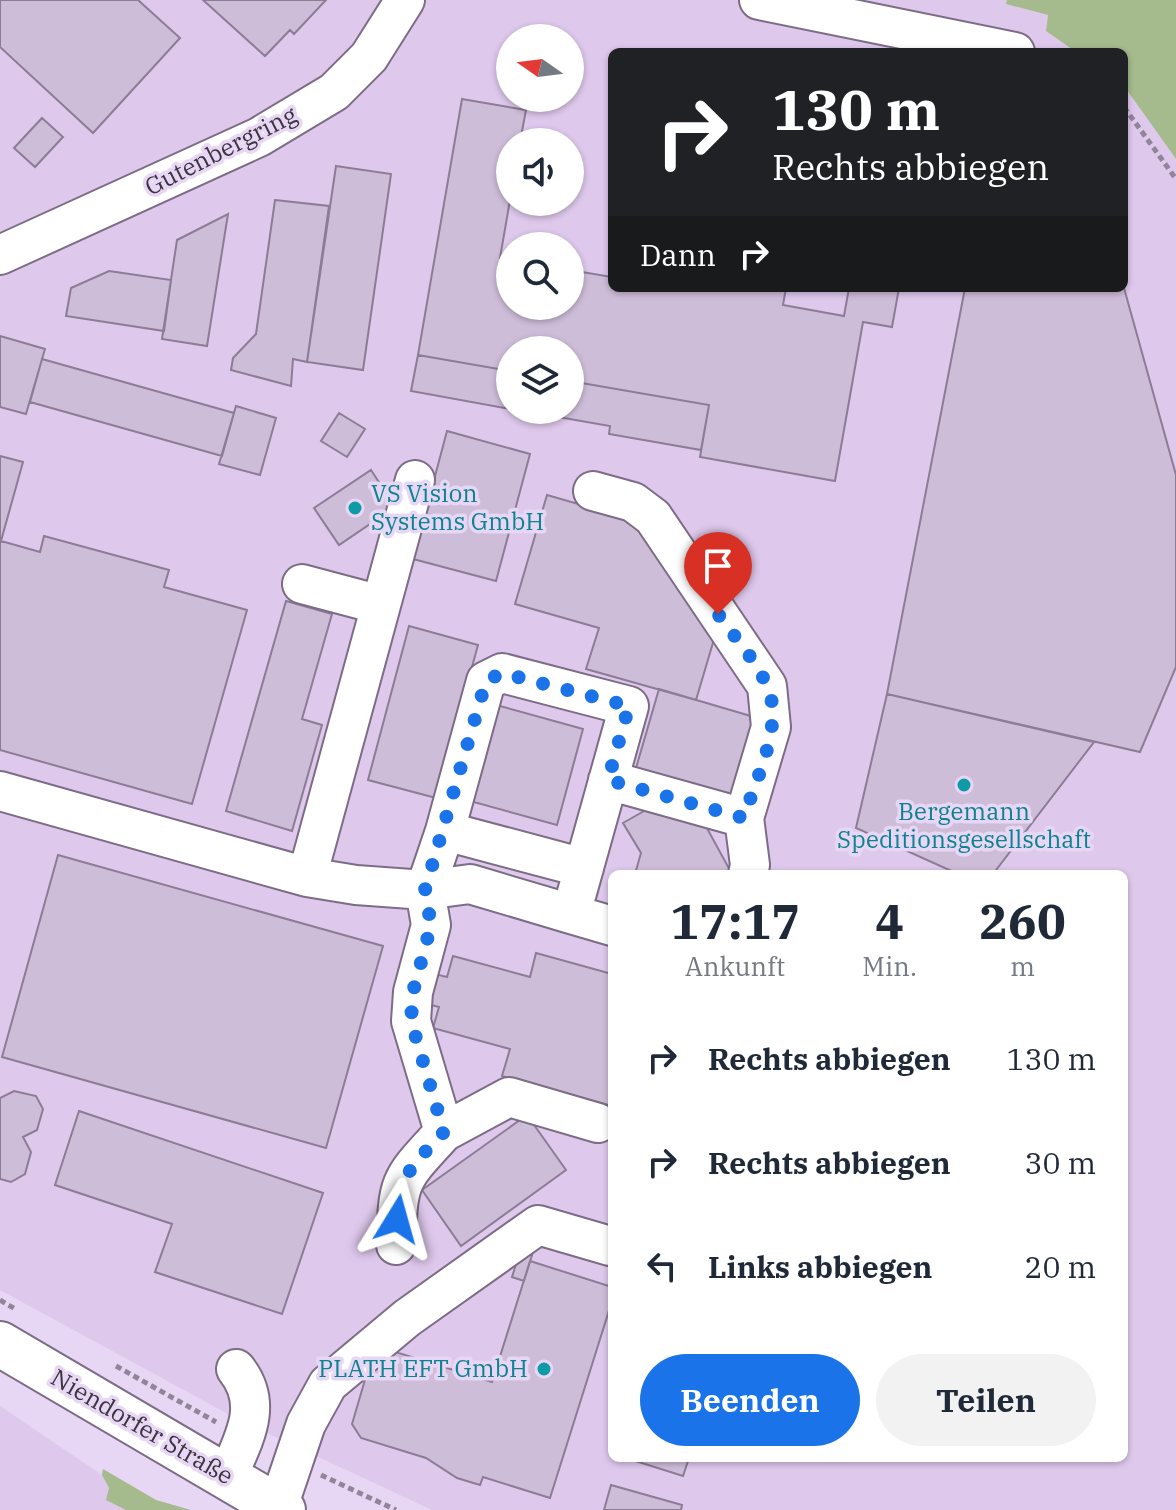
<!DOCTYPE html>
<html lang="de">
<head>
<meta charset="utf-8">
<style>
	body { margin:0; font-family:"IBM Plex Serif",serif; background:#f2f2f3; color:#1f2937; height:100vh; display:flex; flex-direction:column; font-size:30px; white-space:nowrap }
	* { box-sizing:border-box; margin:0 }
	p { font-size:26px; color:#747a83 }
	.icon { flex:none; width:44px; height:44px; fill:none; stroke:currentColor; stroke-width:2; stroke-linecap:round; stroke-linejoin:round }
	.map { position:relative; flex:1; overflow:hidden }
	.sheet { position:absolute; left:608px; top:870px; width:520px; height:592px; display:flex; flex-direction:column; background:#fff; border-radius:12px; box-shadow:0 2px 6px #0004 }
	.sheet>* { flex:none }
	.guide { position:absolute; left:608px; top:48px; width:520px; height:244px; border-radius:12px; box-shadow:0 2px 6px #0004; background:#202124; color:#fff; overflow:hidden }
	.needle { width:52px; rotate:284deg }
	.buttons { position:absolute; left:496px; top:24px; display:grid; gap:16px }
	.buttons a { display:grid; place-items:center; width:88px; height:88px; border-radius:50%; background:#fff; box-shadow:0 2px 6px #0004; font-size:40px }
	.pin { position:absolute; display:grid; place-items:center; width:68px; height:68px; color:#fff; margin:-82px -34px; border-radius:50% 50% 50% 0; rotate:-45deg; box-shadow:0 0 8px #0007 }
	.pin .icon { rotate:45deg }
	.me { position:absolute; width:88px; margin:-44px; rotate:8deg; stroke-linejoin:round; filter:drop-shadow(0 0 6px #0008) }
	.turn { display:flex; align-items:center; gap:28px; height:168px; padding:0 32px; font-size:36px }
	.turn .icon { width:104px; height:104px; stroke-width:2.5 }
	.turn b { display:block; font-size:56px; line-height:68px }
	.then { display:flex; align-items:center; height:76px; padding:0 32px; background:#0003; gap:16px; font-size:30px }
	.eta { display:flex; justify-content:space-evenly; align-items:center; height:136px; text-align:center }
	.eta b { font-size:48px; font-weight:700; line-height:56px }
	.action { display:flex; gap:16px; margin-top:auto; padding:16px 32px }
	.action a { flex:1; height:92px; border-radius:48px; background:#1a73e8; color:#fff; font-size:32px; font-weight:700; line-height:92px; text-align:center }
	.action a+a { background:#f2f2f3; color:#1f2937 }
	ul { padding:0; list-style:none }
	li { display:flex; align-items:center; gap:24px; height:104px; padding:0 32px }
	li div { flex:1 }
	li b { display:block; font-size:30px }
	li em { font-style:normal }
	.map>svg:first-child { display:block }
	.built { fill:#dec8ec; fill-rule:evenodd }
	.green { fill:#a5ba8d }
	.building { fill:#cebdd9; stroke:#8c7c96; stroke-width:2 }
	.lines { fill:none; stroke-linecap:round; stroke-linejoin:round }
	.minor-casing { stroke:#7c6c85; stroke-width:42 }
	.major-casing { stroke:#7c6c85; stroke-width:48 }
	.path { stroke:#918599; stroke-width:5; stroke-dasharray:6 4; stroke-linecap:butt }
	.minor { stroke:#fff; stroke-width:38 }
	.major { stroke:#fff; stroke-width:44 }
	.route { stroke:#1a73e8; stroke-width:14; stroke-dasharray:0 25.2 }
	.culture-dot { fill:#0f9aa8; stroke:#e8d7f4; stroke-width:3 }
	.labels { text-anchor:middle; stroke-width:7; stroke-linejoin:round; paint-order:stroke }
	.street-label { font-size:24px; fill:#3b343f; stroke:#e8d7f4 }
	.culture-label { font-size:24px; fill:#0d838f; stroke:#e8d7f4; text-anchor:start }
</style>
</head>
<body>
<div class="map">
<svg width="1176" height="1510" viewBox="0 0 1176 1510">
	<rect width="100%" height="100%" fill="#e8d7f4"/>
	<path class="built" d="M0 0H1007V4L1048 15 1046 31 1076 52H612V288H1124V86L1176 159V1510H432L239 1420 0 1290ZM510 38H570V98H510ZM510 142H570V202H510ZM510 246H570V306H510ZM510 350H570V410H510ZM612 874H1124V1458H612Z
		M0 1406 102 1475 109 1488 152 1510H0Z"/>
	<path class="green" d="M1007 0H1176V159L1124 86V52H1076L1046 31 1048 15 1006 4Z
		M103 1469 156 1500 191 1510H126L106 1500 109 1488 102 1475Z"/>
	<path class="building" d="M0 0H138L180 38 93 133 0 47Z
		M203 0H326L294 34 290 30 265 56Z
		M462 99 526 110 520 142H510V200L500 258 510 260V306H570V270L612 277V288H786L783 305 844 316 849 288H899L892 327 863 322 835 481 700 457 709 405 570 381V350H510V371L418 355Z
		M42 118 63 137 35 167 14 148Z
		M336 166 391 174 363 370 307 362Z
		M275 200 329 206 307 362 293 359 291 386 231 370 233 358 256 334Z
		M228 214 207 346 162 339 177 240Z
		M109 271 171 280 164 331 66 316 71 288Z
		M965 288H1124L1176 475V667L1140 752 887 694Z
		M0 336 45 349 26 414 0 407Z
		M418 355 510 371V409L411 391Z
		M42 359 234 413 222 456 30 402Z
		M570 381 709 405 701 450 609 434 610 426 518 410H570Z
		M236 406 276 418 260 475 219 464Z
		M339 413 365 429 347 457 321 441Z
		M447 431 530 454 496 581 413 559Z
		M0 456 23 462 1 541 40 552 44 536 169 570 164 587 247 610 192 804 0 750Z
		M371 470 395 507 339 545 314 508Z
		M547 495 634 520 715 636 696 700 586 669 599 628 515 604Z
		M286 601 332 614 302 719 322 725 292 831 226 811Z
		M409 626 478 645 436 798 368 780Z
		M659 689 754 717 731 796 636 768Z
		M887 694 1094 742 993 874H958L856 828Z
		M489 703 583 729 557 825 463 799Z
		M653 806 702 819 732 874H635L641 853 623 823Z
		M58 855 383 946 326 1148 2 1057Z
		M536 953 612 974V1106L502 1076 510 1049 433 1028 439 1007 431 1005 429 982 439 975 447 977 453 956 530 977Z
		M14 1091 36 1096 43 1109 37 1130 23 1137 31 1152 25 1174 11 1182 0 1179V1098Z
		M79 1111 323 1193 282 1314 155 1272 172 1224 55 1185Z
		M527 1115 566 1170 461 1246 422 1190Z
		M521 1248 533 1252 524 1281 512 1277Z
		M530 1261 612 1287V1301L550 1498 483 1477 480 1485 457 1478 426 1458 361 1438 352 1424 372 1356 386 1349 492 1382Z
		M626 1458H689L683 1476Z
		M611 1485 682 1505 681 1510H604Z"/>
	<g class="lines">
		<g class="minor-casing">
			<path id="minor" d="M759 0 1015 52
				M0 255 259 137 334 92 369 57 405 0
				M593 491 633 502 653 517 767 686 771 727 744 818 750 865 748 874
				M302 584 381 605 307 877
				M381 605 415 480
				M608 780 744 818
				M0 791 307 877 356 885 425 890 470 884 571 914 629 706 502 673 486 681 445 831
				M571 914 612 926
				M444 1132 509 1097 598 1123
				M396 1245C398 1178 399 1181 444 1132L411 1021 413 992 431 925 425 890 445 831 584 868
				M227 1478C243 1440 265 1405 236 1369
				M278 1507 306 1424 328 1384 407 1318 538 1225 610 1246"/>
		</g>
		<g class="major-casing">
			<path id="major" d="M0 1344 283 1510"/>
		</g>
		<path class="path" d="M1124 107 1176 179
			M0 1300 17 1310
			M116 1366 216 1422
			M321 1475 396 1510"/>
		<use href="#minor" class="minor"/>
		<use href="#major" class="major"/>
	</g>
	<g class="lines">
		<path class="route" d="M397 1219C398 1175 415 1163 444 1132L411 1021 413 992 431 925 425 890 486 681 502 673 629 706 608 780 744 818C755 780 785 724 767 686 756 660 734 637 718 614"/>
	</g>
	<g class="culture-dot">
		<circle cx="355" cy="508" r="8"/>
		<circle cx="964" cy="785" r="8"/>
		<circle cx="544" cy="1369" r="8"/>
	</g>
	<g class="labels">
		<g class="street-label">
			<text transform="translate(221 151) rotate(-27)" y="8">Gutenbergring</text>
			<text transform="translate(142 1427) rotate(30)" y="8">Niendorfer Straße</text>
		</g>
		<g class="culture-label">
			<text x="371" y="502">VS Vision<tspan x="371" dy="28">Systems GmbH</tspan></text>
			<text x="964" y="820" text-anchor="middle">Bergemann<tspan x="964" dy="28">Speditionsgesellschaft</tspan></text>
			<text x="528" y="1377" text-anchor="end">PLATH EFT GmbH</text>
		</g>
	</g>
</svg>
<div class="buttons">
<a><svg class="needle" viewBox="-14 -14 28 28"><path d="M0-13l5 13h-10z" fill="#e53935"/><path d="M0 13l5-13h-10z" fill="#747a83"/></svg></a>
<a><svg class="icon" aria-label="sound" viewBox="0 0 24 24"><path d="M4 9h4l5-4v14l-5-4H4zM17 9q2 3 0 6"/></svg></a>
<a><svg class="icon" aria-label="search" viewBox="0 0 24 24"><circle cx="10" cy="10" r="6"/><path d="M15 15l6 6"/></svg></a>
<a><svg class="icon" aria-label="layers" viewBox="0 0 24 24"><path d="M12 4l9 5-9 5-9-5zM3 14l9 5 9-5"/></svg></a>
</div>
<div class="pin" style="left:718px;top:614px;background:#d93025"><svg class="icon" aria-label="arrive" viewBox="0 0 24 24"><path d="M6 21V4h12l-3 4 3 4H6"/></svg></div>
<svg class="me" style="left:397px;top:1219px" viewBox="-20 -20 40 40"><path d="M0-17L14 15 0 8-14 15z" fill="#1a73e8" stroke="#fff" stroke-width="4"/></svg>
<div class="guide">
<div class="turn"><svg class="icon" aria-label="right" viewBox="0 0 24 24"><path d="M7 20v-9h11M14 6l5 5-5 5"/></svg><div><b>130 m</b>Rechts abbiegen</div></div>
<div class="then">Dann<svg class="icon" aria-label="right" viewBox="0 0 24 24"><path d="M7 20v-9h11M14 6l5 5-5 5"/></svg></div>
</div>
<section class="sheet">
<div class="eta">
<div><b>17:17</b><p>Ankunft</p></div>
<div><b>4</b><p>Min.</p></div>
<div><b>260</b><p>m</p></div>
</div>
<ul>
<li><svg class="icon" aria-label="right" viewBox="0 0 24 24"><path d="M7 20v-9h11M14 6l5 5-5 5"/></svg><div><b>Rechts abbiegen</b></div><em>130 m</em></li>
<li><svg class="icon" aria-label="right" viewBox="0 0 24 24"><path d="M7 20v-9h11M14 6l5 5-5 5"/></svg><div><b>Rechts abbiegen</b></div><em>30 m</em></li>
<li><svg class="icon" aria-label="left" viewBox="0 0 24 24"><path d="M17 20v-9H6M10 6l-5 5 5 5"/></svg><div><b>Links abbiegen</b></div><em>20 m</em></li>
</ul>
<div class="action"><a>Beenden</a><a>Teilen</a></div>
</section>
</div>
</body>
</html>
